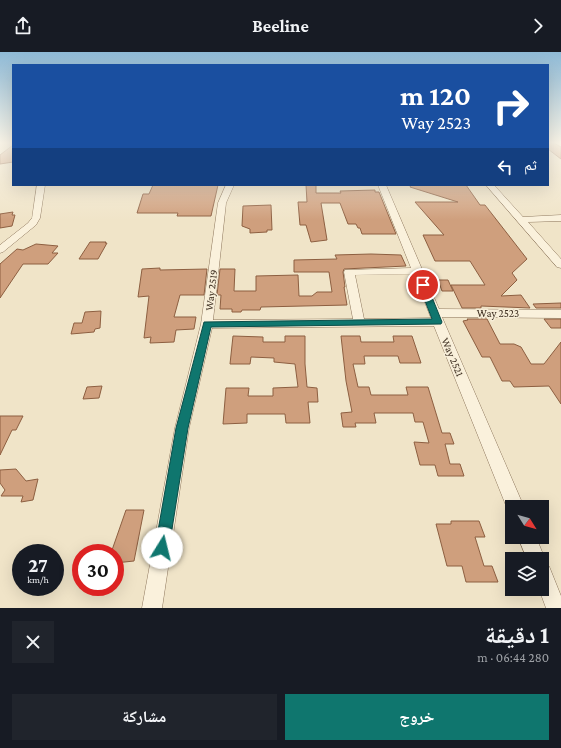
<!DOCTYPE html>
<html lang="ar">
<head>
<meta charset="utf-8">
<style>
	body { margin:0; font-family:"Crimson Pro","Noto Naskh Arabic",serif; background:#20242c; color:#f1f3f6; direction:rtl; height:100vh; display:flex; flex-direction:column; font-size:15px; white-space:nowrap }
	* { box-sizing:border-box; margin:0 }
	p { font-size:13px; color:#9ea1a6 }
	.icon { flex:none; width:22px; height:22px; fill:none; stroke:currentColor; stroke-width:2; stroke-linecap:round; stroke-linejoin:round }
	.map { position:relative; height:556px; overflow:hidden; direction:ltr }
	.side { display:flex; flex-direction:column; background:#171b24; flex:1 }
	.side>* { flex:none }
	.banner { position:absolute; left:12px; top:12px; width:537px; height:122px; border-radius:0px; box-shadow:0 4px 16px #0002; direction:rtl; background:#1a4fa0; color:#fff; overflow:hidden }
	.needle { width:26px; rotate:127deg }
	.buttons { position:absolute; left:505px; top:448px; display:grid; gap:8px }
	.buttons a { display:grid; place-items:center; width:44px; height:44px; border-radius:0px; background:#171b24; box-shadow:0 4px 16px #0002; font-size:20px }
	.speed { position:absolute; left:12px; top:492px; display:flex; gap:8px; font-size:20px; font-weight:700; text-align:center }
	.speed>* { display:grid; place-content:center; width:52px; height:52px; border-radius:50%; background:#171b24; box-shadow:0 4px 16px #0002; line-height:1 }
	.speed small { font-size:10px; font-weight:400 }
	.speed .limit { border:6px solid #d22; background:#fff; color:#111 }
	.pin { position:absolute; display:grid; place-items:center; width:34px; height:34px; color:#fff; margin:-17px; border:2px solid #fff; border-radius:50%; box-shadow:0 1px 4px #0007 }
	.me { position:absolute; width:44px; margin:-22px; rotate:9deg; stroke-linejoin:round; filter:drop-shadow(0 0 3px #0008) }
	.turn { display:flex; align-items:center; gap:14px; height:84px; padding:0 12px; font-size:18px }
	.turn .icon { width:52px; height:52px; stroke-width:2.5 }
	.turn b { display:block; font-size:28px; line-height:34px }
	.then { display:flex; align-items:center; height:38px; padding:0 12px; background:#0003; gap:8px; font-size:15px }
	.round { display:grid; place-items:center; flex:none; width:42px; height:42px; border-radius:0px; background:#20242c }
	.headline { display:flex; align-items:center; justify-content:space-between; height:68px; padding:0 12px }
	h1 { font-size:24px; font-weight:700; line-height:30px }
	.action { display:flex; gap:8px; margin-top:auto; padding:8px 12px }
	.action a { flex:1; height:46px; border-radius:0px; background:#0f766e; color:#fff; font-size:16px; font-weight:700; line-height:46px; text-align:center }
	.action a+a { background:#20242c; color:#f1f3f6 }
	header { display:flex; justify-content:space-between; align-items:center; height:52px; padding:0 12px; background:#171b24; font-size:18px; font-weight:700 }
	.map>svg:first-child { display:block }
	.building { fill:#cf9f7d; stroke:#8d5f41 }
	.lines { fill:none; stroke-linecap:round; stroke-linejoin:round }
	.street-casing { stroke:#8d765c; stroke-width:1 }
	.street { fill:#faf1dc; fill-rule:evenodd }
	.route { fill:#0f766e; stroke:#0a4d48 }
	.labels { text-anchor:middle; stroke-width:3; stroke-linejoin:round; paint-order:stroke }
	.street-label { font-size:11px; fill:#3d2e20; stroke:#f7eed8 }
</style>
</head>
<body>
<header><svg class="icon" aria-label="forward" viewBox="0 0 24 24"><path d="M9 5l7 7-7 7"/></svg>Beeline<svg class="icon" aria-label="share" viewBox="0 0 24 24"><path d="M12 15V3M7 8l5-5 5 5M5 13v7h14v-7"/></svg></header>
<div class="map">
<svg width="561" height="556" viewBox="0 0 561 556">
	<rect width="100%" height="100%" fill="#f0e4c8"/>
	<path class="building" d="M548 90H552L561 95V107L548 97Z
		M13 93V110L0 112V103Z
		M153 133H218L211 164H177L178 161H137L143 142H149Z
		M306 133H316V141H341L340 139 375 138V140H379L396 182H362L360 176H358L356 172H348L340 151H321L327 188 311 190 306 173H300L298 150H307Z
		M411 133H466L480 153H485L527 207 512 221 517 228 501 244 521 243 530 256 481 254V256H462L451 233H485L470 209H435L423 183H444L415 150H458L410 135Z
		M271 153 272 178H267V180L250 181V177L242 174 243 154Z
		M13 160 12 163H15L12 174 0 176V162Z
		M90 190H106L105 191H107L98 207H79Z
		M36 192 58 194 52 201H58L48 212H23L0 246V212L17 197 23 198Z
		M371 202 401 203 406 214 344 217 343 220 345 235H344L347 253 261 255 260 258H242L241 260H232V257H220L221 243H217L220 217H235L234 239H256V224L298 223 299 244H312L317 240H332L329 220H294V208L337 207 335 203Z
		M160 216V218L207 217 204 243H180L174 265H196L194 277 176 278 174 290 150 291 151 285 144 286 149 244 138 245 142 217Z
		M438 228H448L453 239H442Z
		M561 251V256H536L533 252Z
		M101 259 100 276 95 277 94 280 71 282 74 271H82L85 260Z
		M467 267H487L500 292H514L521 295 531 312H544L561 290V352L549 334 514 335 510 329H502L490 305H482L463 269 468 268Z
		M544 267H561V276H551Z
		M233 284 263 285V290H285V284H305V312L307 335 317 336 318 350H308L310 371H286L285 362H247V371L223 372 226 336H249L248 344H273V336L298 335 295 312 274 310V306L251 305 250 312H230Z
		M341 284H360L361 290H394L393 284H412L421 311H400L398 304H364L365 312H353L358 335H369L371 343H408L406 335H428L442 381H450L454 392H445L450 412H460L464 424H438L435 413H420L414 390 429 391 423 370H415L413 361H374L376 371H355L356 375H343L341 361 352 360 346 329Z
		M102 334 99 346 83 347 87 335Z
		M0 364H23L16 378H12L0 403Z
		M16 417 26 429 38 427 33 448 21 450 23 444H1L5 438 0 431V418Z
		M126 458H144L134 509 115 511V501H111Z
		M451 469H479L485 485H475L484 514H492L498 530H466L462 514H447L436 472H451Z"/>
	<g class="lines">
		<g class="street-casing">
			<path id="street" d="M37 133H45L40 166 36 173 3 200 0 201V193L28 171 32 166Z
				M226 133H234L226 151 213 268 353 267 344 220 345 218 411 216 378 133H386L439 257 561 258V266L442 265 524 455H512V462L509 461 434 274 212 276 189 376 162 556H142L175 376 201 272 218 151ZM414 222 431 266 364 267 355 223Z
				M486 133H494L523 165 561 163V169L528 170 561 207V216L557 215Z
				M518 485H536L545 507 543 512 549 514 561 544V556H546L539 537H542V507H527Z"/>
		</g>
		<use href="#street" class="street"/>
	</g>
	<linearGradient id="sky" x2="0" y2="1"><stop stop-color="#8fbad6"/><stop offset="0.54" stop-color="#f8f3e6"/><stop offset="1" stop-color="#f8f3e6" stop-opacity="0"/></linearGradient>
	<rect width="561" height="168" fill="url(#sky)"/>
	<path class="route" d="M423 230 427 233 442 270 441 272 211 275 188 376 169 496 167 501 162 503 157 501 155 496 176 376 204 270 432 267 419 233Z"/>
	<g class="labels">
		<g class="street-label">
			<text transform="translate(211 238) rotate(-83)" y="4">Way 2519</text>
			<text x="498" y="265">Way 2523</text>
			<text transform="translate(453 305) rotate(67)" y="4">Way 2521</text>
		</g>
	</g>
</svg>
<div class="buttons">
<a><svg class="needle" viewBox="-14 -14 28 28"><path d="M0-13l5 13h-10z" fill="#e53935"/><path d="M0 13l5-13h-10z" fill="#9ea1a6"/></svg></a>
<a><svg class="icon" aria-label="layers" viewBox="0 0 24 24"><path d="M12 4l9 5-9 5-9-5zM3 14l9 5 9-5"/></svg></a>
</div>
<div class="speed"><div>27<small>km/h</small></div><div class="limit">30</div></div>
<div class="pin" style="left:423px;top:233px;background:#d93025"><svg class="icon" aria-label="arrive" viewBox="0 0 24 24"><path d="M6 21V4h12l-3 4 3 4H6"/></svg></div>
<svg class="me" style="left:162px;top:496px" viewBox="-20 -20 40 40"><circle r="19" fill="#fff"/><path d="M0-13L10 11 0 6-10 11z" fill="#0f766e"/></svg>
<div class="banner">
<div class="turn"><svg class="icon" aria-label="right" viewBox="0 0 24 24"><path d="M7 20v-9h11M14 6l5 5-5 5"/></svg><div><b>120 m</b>Way 2523</div></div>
<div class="then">ثم<svg class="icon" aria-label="left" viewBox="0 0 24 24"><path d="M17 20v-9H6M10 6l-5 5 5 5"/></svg></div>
</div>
</div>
<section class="side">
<div class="headline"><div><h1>1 دقيقة</h1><p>280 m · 06:44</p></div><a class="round"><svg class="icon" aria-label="close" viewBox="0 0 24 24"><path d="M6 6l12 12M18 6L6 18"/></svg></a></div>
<div class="action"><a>خروج</a><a>مشاركة</a></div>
</section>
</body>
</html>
